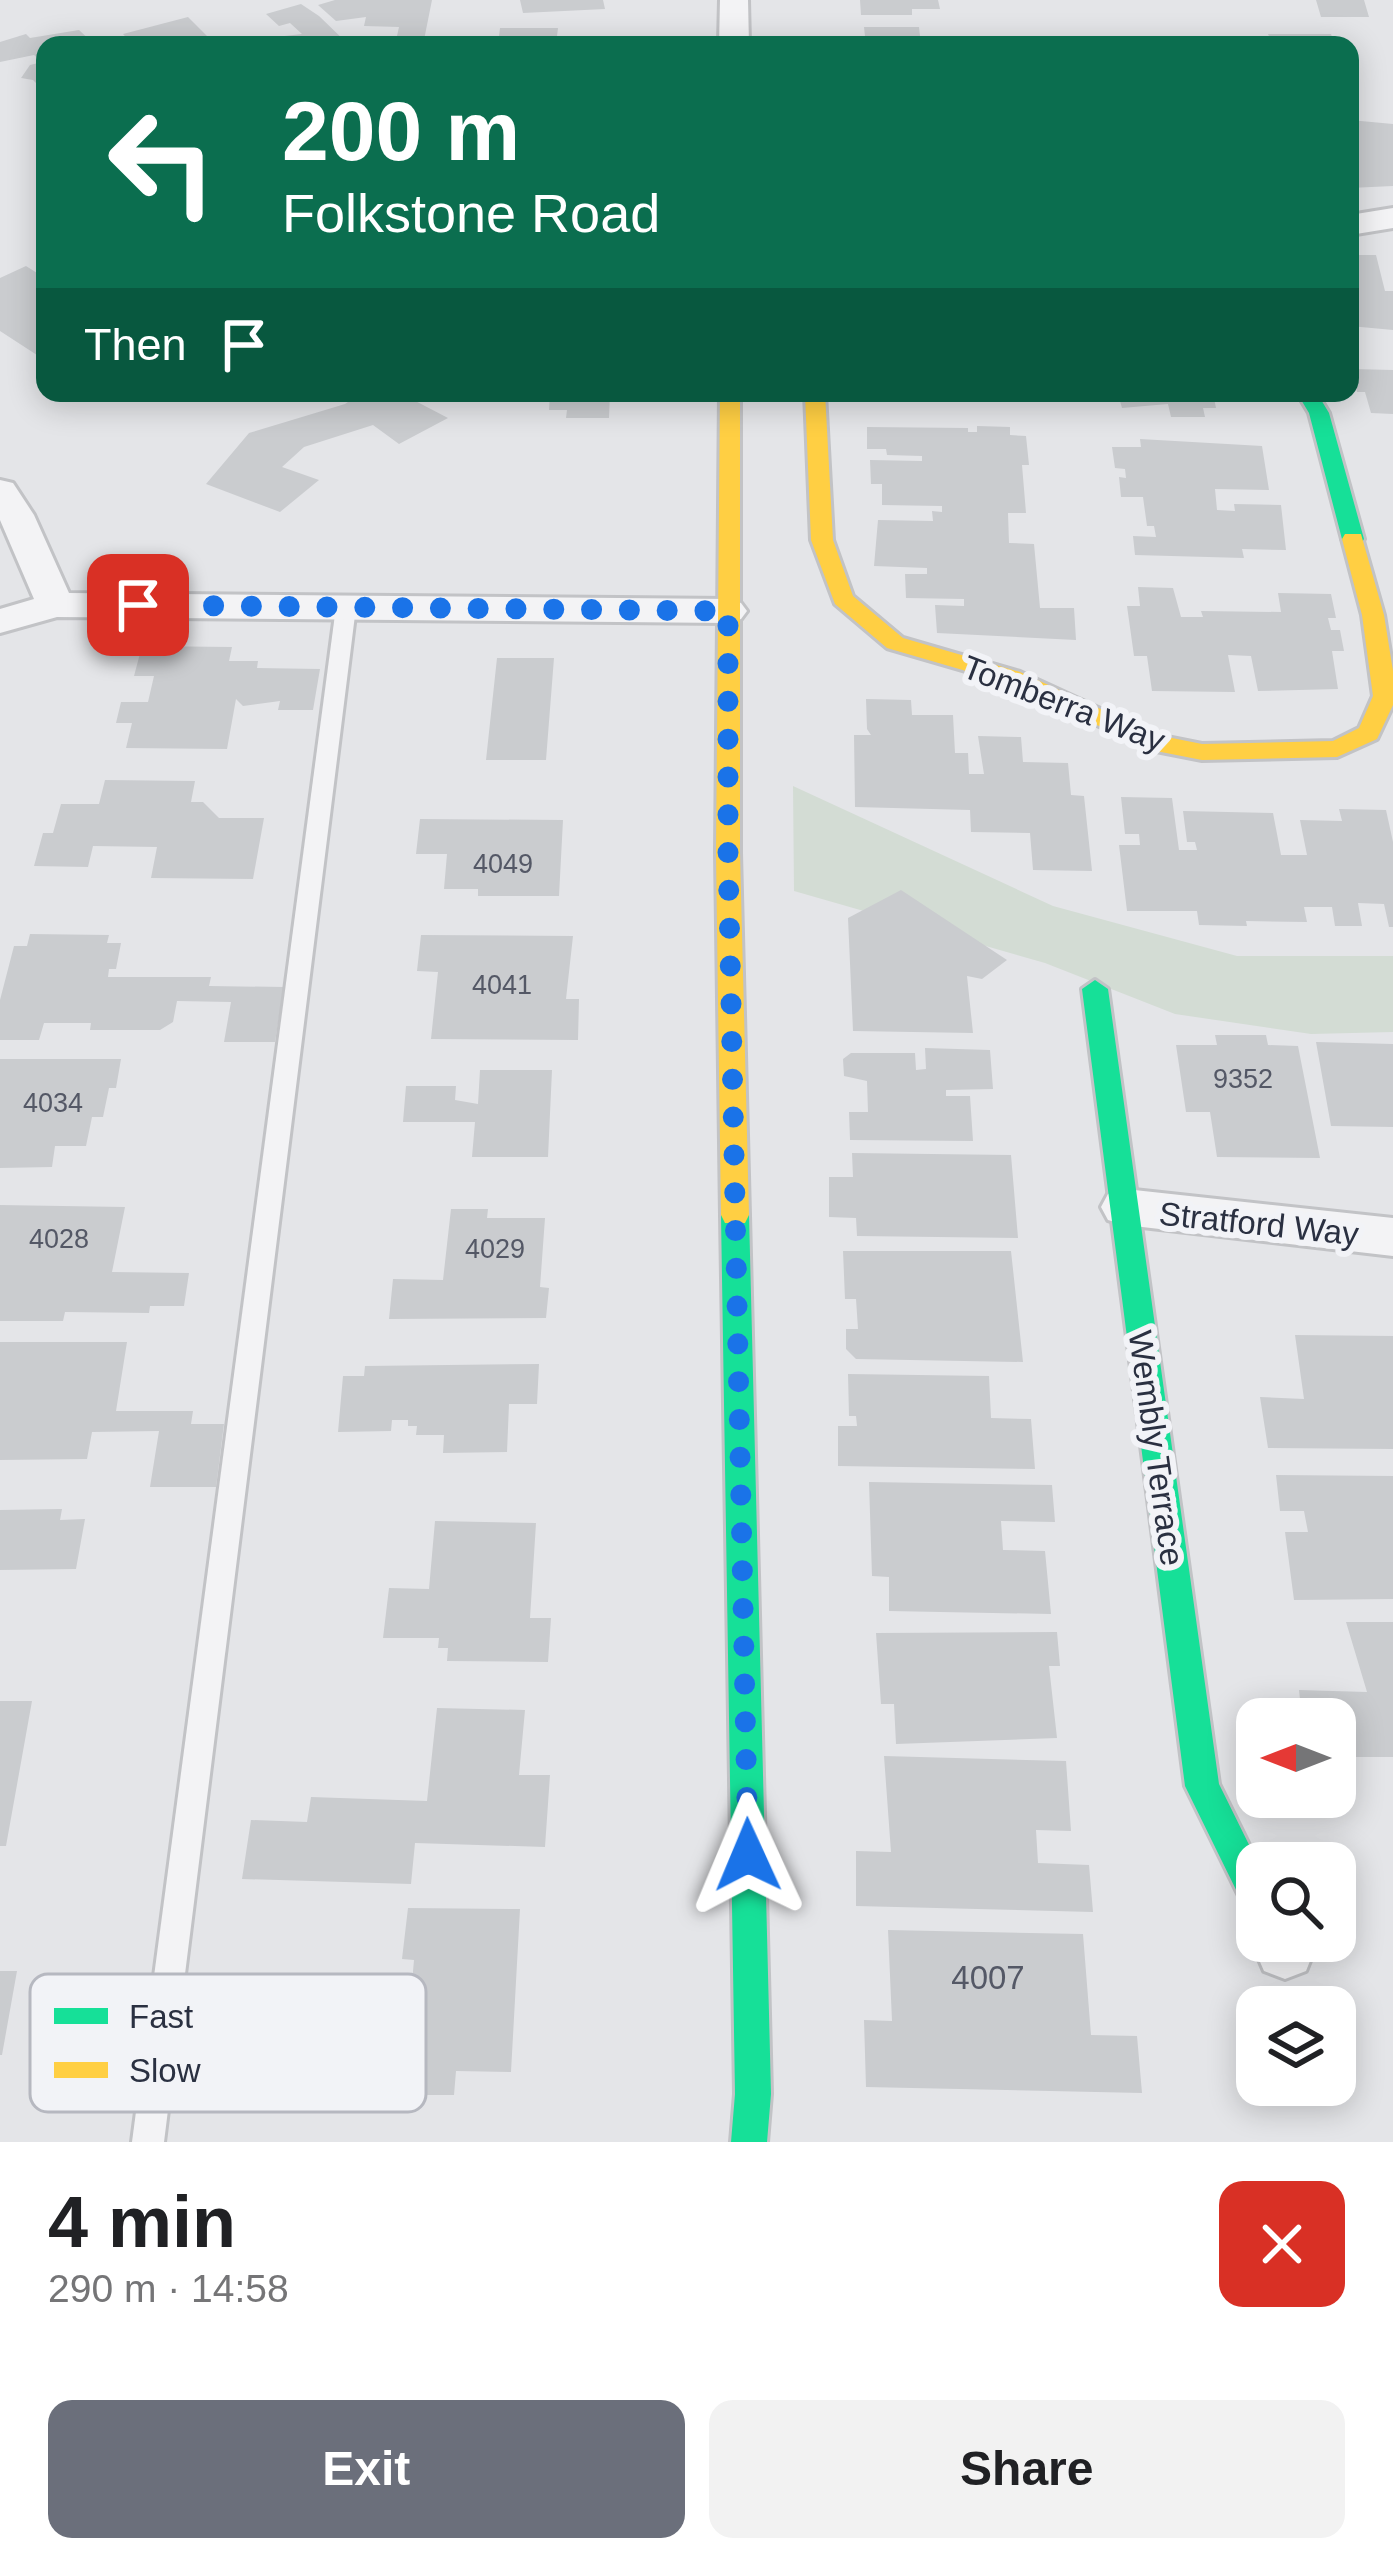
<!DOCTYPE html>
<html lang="en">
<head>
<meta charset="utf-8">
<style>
	body { margin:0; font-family:Helvetica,sans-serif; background:#f2f2f2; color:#202124; height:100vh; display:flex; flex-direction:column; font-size:45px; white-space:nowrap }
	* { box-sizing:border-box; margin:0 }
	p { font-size:39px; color:#757577 }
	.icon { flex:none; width:66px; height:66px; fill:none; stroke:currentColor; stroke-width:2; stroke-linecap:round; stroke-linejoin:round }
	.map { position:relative; height:2142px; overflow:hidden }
	.details { display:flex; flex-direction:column; background:#fff; flex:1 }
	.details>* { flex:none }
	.guide { position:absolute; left:36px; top:36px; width:1323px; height:366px; border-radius:24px; box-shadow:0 6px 30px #0003; background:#0b6e4f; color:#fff; overflow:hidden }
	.needle { width:78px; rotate:270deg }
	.controls { position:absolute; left:1236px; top:1698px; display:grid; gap:24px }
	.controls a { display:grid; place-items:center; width:120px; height:120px; border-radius:24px; background:#fff; box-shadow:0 6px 30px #0003; font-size:60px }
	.pin { position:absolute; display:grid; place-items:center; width:102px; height:102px; color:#fff; margin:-51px; border-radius:24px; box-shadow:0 6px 18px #0006 }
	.me { position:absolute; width:132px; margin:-66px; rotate:359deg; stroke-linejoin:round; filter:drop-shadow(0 0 9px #0008) }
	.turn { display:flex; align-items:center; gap:42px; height:252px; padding:0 48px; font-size:54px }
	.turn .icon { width:156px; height:156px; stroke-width:2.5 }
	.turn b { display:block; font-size:84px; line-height:102px }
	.then { display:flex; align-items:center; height:114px; padding:0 48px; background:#0003; gap:24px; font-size:45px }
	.round { display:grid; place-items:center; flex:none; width:126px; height:126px; border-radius:24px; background:#f2f2f2 }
	.head { display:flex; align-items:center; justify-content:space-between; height:204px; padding:0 48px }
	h1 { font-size:72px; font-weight:700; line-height:90px }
	.cta { display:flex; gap:24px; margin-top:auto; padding:24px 48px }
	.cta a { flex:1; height:138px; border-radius:24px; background:#6b6f7b; color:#fff; font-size:48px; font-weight:700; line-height:138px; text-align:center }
	.cta a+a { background:#f2f2f2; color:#202124 }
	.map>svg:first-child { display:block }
	.green { fill:#d3dcd4 }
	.building { fill:#cacccf }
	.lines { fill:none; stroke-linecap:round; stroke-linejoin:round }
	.lane-casing { stroke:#c2c3c6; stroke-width:6 }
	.street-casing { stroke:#c2c3c6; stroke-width:6 }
	.fast-casing { stroke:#c2c3c6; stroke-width:6 }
	.slow-casing { stroke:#c2c3c6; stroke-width:6 }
	.lane { fill:#f3f3f5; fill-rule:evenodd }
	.street { fill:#f3f3f5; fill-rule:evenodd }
	.fast { fill:#16e098; fill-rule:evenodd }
	.slow { fill:#ffcf43; fill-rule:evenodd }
	.route { stroke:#1a73e8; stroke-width:21; stroke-dasharray:0 37.8 }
	.labels { text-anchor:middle; stroke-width:12; stroke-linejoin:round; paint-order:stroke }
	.number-label { font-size:27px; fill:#545866 }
	.street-label { font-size:33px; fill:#2a3041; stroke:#f2f3f7 }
	.near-number-label { font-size:33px; fill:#545866 }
	.key { fill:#f2f3f7; stroke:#b6b8c0; stroke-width:3 }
	.key-label { font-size:33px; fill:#2a3041 }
</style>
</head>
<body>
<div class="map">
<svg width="1393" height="2142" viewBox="0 0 1393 2142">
	<rect width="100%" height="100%" fill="#e4e5e8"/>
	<path class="green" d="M793 786 1053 906 1237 956H1393V1032L1311 1034 1175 1014 1045 963 794 891Z"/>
	<path class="building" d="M335 0H432L423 45H395L399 27 364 26 366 17 336 21 318 5Z
		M520 0H603L605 9 523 13Z
		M860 0H938L940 9H912V15H861Z
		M1316 0H1364L1369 17H1321Z
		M301 4 319 16 349 45H265L276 37 302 34 290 23 279 26 266 14Z
		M188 17 216 45H133L123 34Z
		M864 27H919L921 45H866Z
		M500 28H558L557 36H609L608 45H498Z
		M79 30 95 45H45V92L33 80 21 78 30 65 42 62 34 55 0 62V42L26 34 30 38Z
		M1268 34H1331L1335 45H1273Z
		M1350 120 1393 124V186L1350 188Z
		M1350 255H1376L1385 291H1393V330L1350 326Z
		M26 266 45 278V355L40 357 0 331V278Z
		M1352 369 1393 370V414L1371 413 1365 392H1357Z
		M361 393H400L448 418 399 444 373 425 304 447 282 467 319 480 280 512 206 484 249 433 345 404Z
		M550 393H610L609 418H566L567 410H549Z
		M881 393H1213L1216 408H1203L1205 417H1171L1168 404 1122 408 1120 401 882 400Z
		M977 426 1010 427V435L1026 436 1029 465H1022L1026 513H1008L1009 543 1034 544 1040 608H1074L1076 640 937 633 935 605 964 606V599L906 598 905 574H927V568L874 566 878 520 933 521 932 511 942 512V506L882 505V484H871L870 460 922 461V456L887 455 886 449H867V427L968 428V432H977Z
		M1140 439 1262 446 1269 490 1215 489 1217 510 1235 511 1234 504 1281 505 1286 550 1242 549 1244 558 1135 555 1133 536 1156 537 1154 526H1147L1143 497H1121L1119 477 1126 478 1125 469 1115 468 1112 447H1141Z
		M1138 587 1173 588 1181 617H1203L1201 611 1281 612 1278 593 1331 594 1336 618H1328L1331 630H1340L1344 651H1332L1338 689 1258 691 1251 656 1228 655 1235 692 1152 691 1147 656H1134L1127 606H1140Z
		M142 646 232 647 229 661H258L257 668 320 669 313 710H278L280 701 243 706 236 699 227 749 126 748 132 723H116L121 702H148L154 676H134Z
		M497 658H554L546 760H486Z
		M866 699 911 700 912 715H953L955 753H968L969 774H984L978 736 1021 737 1023 762 1068 763 1071 795 1084 796 1092 871 1033 870 1030 833 971 832 970 810 855 807 854 735H871L867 729Z
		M105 780 195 781 191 802H203L219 818H264L253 879 151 878 157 847 93 846 88 867 34 866 43 833H53L61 804H99Z
		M1121 797 1172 798 1179 850H1197L1195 842H1187L1183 811 1273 813 1281 855H1307L1300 820 1342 821 1339 809 1386 810 1393 842V927H1389L1384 904 1358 903 1362 926H1335L1332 907H1304L1307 922 1246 921 1247 926 1199 925 1197 911H1127L1119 845H1140L1139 834H1125Z
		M420 819 563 820 559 896H478V889H444L447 854H416Z
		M901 890 1007 960 982 979 967 976 973 1033 853 1031 848 918Z
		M30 934 109 935 107 943H121L116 969H109L108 977H211L209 986 284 987 275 1042H224L231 1002 177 1001 173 1022 160 1030H90L91 1023H44L39 1040H0V1000L14 946H27Z
		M421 935 573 936 566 999H579L578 1040 431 1039 438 972 417 971Z
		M1215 1035H1266L1268 1045 1298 1046 1320 1158 1217 1157 1210 1112H1186L1176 1045H1217Z
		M1316 1042 1393 1044V1127L1331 1126Z
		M925 1048 990 1050 993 1089 946 1090V1096H970L973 1141 850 1140 849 1112H868L867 1081 844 1076 843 1059 851 1053H915L916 1070 926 1069Z
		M0 1059H121L116 1088H109L103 1117H92L86 1146H55L52 1167 0 1168Z
		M480 1070H552L548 1157H472L475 1122H403L406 1086H456L455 1100 478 1104Z
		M852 1153 1011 1155 1018 1238 857 1236 856 1218 829 1217V1177H853Z
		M0 1205 125 1207 112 1272 189 1273 184 1306H150L149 1313 65 1312 63 1321H0Z
		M451 1209H488L487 1218H545L540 1287 549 1288 546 1318 389 1319 393 1279 443 1280Z
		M843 1251H1011L1023 1362 856 1359 846 1349V1329H858L856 1299H845Z
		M1295 1335 1393 1336V1449L1268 1448 1260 1397 1304 1399Z
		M0 1342H127L116 1411H193L191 1424H224L216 1487H150L159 1431 92 1432 87 1459 0 1460Z
		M539 1364 537 1404H509L507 1452 443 1453 444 1435H416L417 1426H408V1420H392L391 1431 338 1432 343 1376H364L365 1366Z
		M848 1374 989 1376 991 1418 1031 1419 1035 1469 838 1466V1426H857L856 1416H849Z
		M1276 1475 1393 1476V1599L1294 1600 1285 1532H1308L1304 1511H1280Z
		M869 1482 1052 1485 1055 1522 1001 1521 1003 1550 1045 1551 1051 1614 889 1611V1577L872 1576Z
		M62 1509 60 1520 85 1519 76 1569 0 1570V1510Z
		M435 1521 536 1523 530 1618H551L548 1662 447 1661 448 1648H438L439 1638H383L389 1588 429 1589Z
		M1346 1622H1393V1757H1335V1719H1302L1299 1690 1367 1692Z
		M1057 1632 1060 1666H1049L1057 1738 896 1744 894 1704H881L876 1633Z
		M0 1701H32L6 1846H0Z
		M437 1708 525 1710 519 1775H550L545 1847 415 1843 411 1884 242 1879 251 1820 307 1822 311 1797 427 1801Z
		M884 1756 1066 1761 1071 1831 1036 1830 1038 1863 1089 1865 1093 1912 856 1906V1851L891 1852Z
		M408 1908 520 1909 511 2072 456 2071 454 2095H401L407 2029H394L398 1994H411L414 1960 402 1959Z
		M888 1930 1083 1934 1091 2035 1137 2036 1142 2093 866 2087 864 2020 892 2021Z
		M0 1971H17L2 2055H0Z"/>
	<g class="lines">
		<g class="lane-casing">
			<path id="lane" d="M346 601 356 607 164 2142H132L336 607Z"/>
		</g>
		<g class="street-casing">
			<path id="street" d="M720 0H748L749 45H719Z
				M1393 208V228L1350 235V215Z
				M0 480 13 483 34 515 69 593 728 599 741 603 747 611 741 619 728 623 57 617 0 633V609L34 599 0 520Z
				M1125 1189 1393 1218V1256L1125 1225 1108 1220 1101 1207 1108 1194Z
				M1257 1926V1941H1310L1314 1951 1306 1971 1285 1979 1264 1971 1251 1941Z"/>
		</g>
		<g class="fast-casing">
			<path id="fast" d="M1297 393H1317L1329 413 1364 539 1361 544H1345L1342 539 1309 413Z
				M1095 980 1108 989 1219 1784 1258 1863 1257 1913 1245 1908 1185 1786 1082 989Z
				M735 1204 745 1207 749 1215 771 2094 767 2142H731L735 2094 721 1215 725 1207Z"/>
		</g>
		<g class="slow-casing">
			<path id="slow" d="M720 393H740V853L749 1215 745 1223H725L721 1215 716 853Z
				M805 393H825L833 540 853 596 903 638 1020 672 1157 735 1202 744 1333 741 1359 728 1373 696 1362 615 1342 539 1345 534H1361L1384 615 1393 671V705L1377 739 1337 757 1202 760 1151 750 1004 682 887 648 835 604 811 540Z"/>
		</g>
		<use href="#lane" class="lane"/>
		<use href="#street" class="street"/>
		<use href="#fast" class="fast"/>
		<use href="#slow" class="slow"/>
	</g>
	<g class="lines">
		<path class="route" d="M138 605 728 611V853L748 1855"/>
	</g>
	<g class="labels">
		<g class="number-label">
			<text x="503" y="873">4049</text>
			<text x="502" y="994">4041</text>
			<text x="1243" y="1088">9352</text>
			<text x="53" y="1112">4034</text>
			<text x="59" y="1248">4028</text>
			<text x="495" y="1258">4029</text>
		</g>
		<g class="street-label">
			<text transform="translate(1064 703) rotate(21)" y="12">Tomberra Way</text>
			<text transform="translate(1259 1223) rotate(6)" y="12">Stratford Way</text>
			<text transform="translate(1157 1448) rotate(82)" y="12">Wembly Terrace</text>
		</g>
		<g class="near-number-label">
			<text x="988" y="1989">4007</text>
		</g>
	</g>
	<rect x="30" y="1974" width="396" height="138" rx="18" class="key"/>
	<rect x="54" y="2008" width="54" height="16" fill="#16e098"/>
	<rect x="54" y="2062" width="54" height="16" fill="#ffcf43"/>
	<g class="key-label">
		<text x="129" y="2028">Fast</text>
		<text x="129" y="2082">Slow</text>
	</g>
</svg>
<div class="controls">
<a><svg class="needle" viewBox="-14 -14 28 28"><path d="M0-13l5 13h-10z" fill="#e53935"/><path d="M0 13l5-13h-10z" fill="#757577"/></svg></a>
<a><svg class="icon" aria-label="search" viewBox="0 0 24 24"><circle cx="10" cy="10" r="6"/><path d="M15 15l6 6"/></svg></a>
<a><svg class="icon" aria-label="layers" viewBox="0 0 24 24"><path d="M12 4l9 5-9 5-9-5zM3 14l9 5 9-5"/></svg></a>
</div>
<div class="pin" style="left:138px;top:605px;background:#d93025"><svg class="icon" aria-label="arrive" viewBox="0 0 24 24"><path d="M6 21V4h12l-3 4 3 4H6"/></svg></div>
<svg class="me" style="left:748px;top:1855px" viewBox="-20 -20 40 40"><path d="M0-17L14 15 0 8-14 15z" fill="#1a73e8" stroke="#fff" stroke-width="4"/></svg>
<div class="guide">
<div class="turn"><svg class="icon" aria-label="left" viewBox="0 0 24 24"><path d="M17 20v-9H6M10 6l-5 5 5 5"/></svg><div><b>200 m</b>Folkstone Road</div></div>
<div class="then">Then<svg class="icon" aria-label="arrive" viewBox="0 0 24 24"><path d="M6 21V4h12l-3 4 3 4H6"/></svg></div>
</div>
</div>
<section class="details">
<div class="head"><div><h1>4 min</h1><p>290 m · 14:58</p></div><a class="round" style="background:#d93025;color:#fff"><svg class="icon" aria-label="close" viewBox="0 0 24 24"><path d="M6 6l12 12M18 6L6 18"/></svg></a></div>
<div class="cta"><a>Exit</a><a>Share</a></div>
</section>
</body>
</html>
